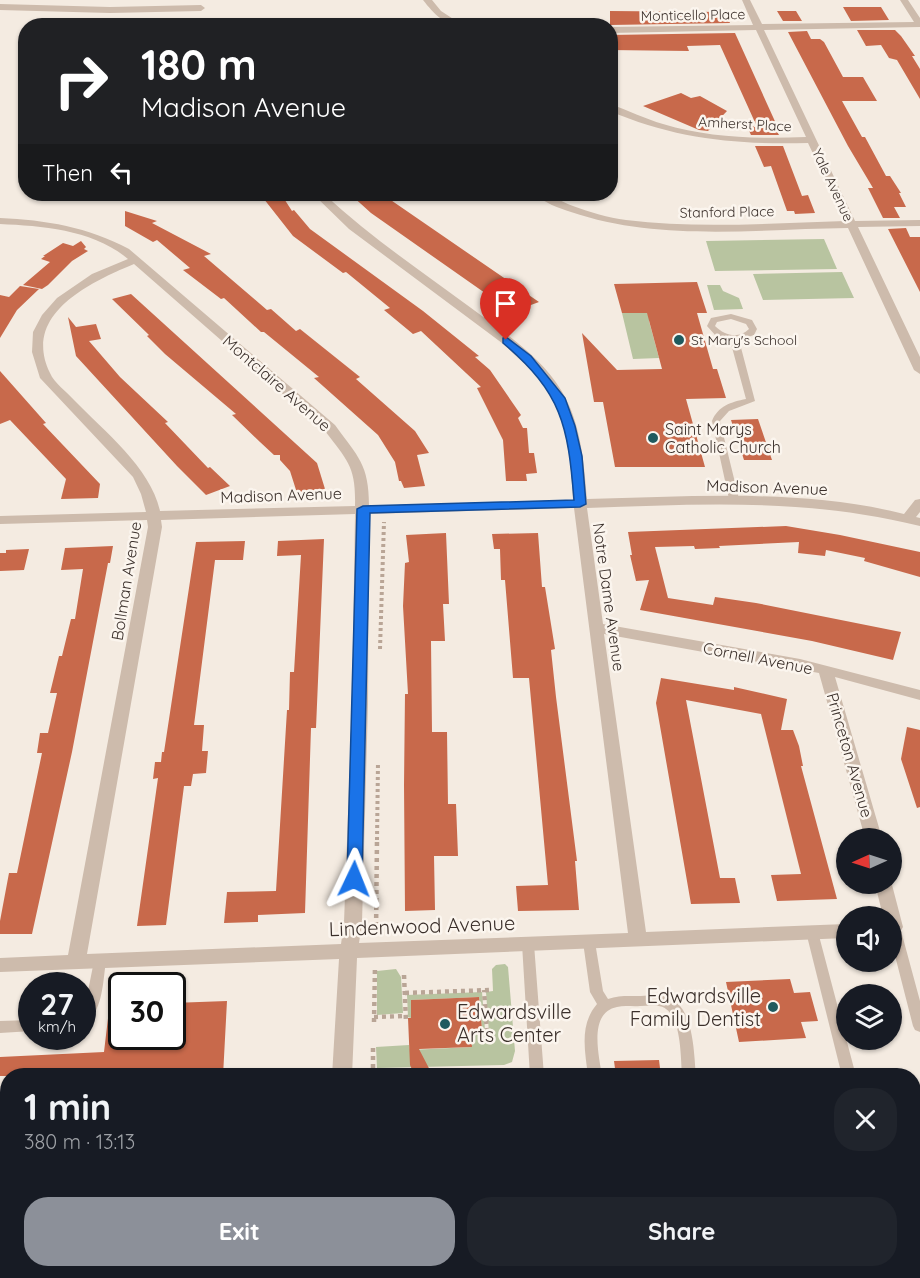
<!DOCTYPE html>
<html lang="en">
<head>
<meta charset="utf-8">
<style>
	body { margin:0; font-family:Quicksand,sans-serif; background:#20242c; color:#f1f3f6; height:100vh; display:flex; flex-direction:column; font-size:22px; white-space:nowrap }
	* { box-sizing:border-box; margin:0 }
	p { font-size:20px; color:#9ea1a6 }
	.icon { flex:none; width:33px; height:33px; fill:none; stroke:currentColor; stroke-width:2; stroke-linecap:round; stroke-linejoin:round }
	.map { position:relative; flex:1; overflow:hidden }
	.panel { position:absolute; left:0px; top:1068px; width:921px; height:210px; display:flex; flex-direction:column; background:#171b24; border-radius:24px 24px 0 0; box-shadow:0 2px 4px #0004 }
	.panel>* { flex:none }
	.top-card { position:absolute; left:18px; top:18px; width:600px; height:183px; border-radius:24px; box-shadow:0 2px 4px #0004; background:#202124; color:#fff; overflow:hidden }
	.needle { width:39px; rotate:267deg }
	.fabs { position:absolute; left:836px; top:828px; display:grid; gap:12px }
	.fabs a { display:grid; place-items:center; width:66px; height:66px; border-radius:50%; background:#171b24; box-shadow:0 2px 4px #0004; font-size:30px }
	.speed { position:absolute; left:18px; top:972px; display:flex; gap:12px; font-size:30px; font-weight:700; text-align:center }
	.speed>* { display:grid; place-content:center; width:78px; height:78px; border-radius:50%; background:#171b24; box-shadow:0 2px 4px #0004; line-height:1 }
	.speed small { font-size:15px; font-weight:400 }
	.speed .limit { border:3px solid #111; border-radius:9px; background:#fff; color:#111 }
	.pin { position:absolute; display:grid; place-items:center; width:51px; height:51px; color:#fff; margin:-62px -26px; border-radius:50% 50% 50% 0; rotate:-45deg; box-shadow:0 0 6px #0007 }
	.pin .icon { rotate:45deg }
	.me { position:absolute; width:66px; margin:-33px; rotate:2deg; stroke-linejoin:round; filter:drop-shadow(0 0 4px #0008) }
	.turn { display:flex; align-items:center; gap:21px; height:126px; padding:0 24px; font-size:27px }
	.turn .icon { width:78px; height:78px; stroke-width:2.5 }
	.turn b { display:block; font-size:42px; line-height:51px }
	.then { display:flex; align-items:center; height:57px; padding:0 24px; background:#0003; gap:12px; font-size:22px }
	.round { display:grid; place-items:center; flex:none; width:63px; height:63px; border-radius:24px; background:#20242c }
	.overview { display:flex; align-items:center; justify-content:space-between; height:102px; padding:0 24px }
	h1 { font-size:36px; font-weight:700; line-height:45px }
	.primary-button { display:flex; gap:12px; margin-top:auto; padding:12px 24px }
	.primary-button a { flex:1; height:69px; border-radius:24px; background:#8c9099; color:#fff; font-size:24px; font-weight:700; line-height:69px; text-align:center }
	.primary-button a+a { background:#20242c; color:#f1f3f6 }
	.map>svg:first-child { display:block }
	.green { fill:#b8c4a0 }
	.building { fill:#c8694b }
	.lines { fill:none; stroke-linecap:round; stroke-linejoin:round }
	.path-far1 { stroke:#b9a596; stroke-width:4; stroke-dasharray:3 3; stroke-linecap:butt }
	.path { stroke:#b9a596; stroke-width:4.5; stroke-dasharray:4 4; stroke-linecap:butt }
	.lane { fill:#cdbbac; fill-rule:evenodd }
	.street { fill:#cdbbac; fill-rule:evenodd }
	.route { fill:#1a73e8; stroke:#114b97; stroke-width:1.5 }
	.poi-dot { fill:#1f5a5e; stroke:#fbf5ee; stroke-width:2 }
	.labels { text-anchor:middle; stroke-width:5; stroke-linejoin:round; paint-order:stroke }
	.far-street-label { font-size:14px; fill:#3b302b; stroke:#fbf5ee }
	.far-poi-label { font-size:14px; fill:#3b302b; stroke:#fbf5ee; text-anchor:start }
	.street-label { font-size:16px; fill:#3b302b; stroke:#fbf5ee }
	.poi-label { font-size:16px; fill:#3b302b; stroke:#fbf5ee; text-anchor:start }
	.near-street-label { font-size:20px; fill:#3b302b; stroke:#fbf5ee }
	.near-poi-label { font-size:20px; fill:#3b302b; stroke:#fbf5ee; text-anchor:end }
</style>
</head>
<body>
<div class="map">
<svg width="920" height="1278" viewBox="0 0 920 1278">
	<rect width="100%" height="100%" fill="#f4ebe1"/>
	<path class="green" d="M824 239 837 269 715 271 706 241Z
		M842 272 854 298 763 300 753 274Z
		M707 285H720L723 291 739 298 743 309 714 310Z
		M622 313H650L649 321 659 358 633 359Z
		M505 964 508 967 515 1051 512 1062 504 1065 377 1068 376 1047 409 1045 410 1050 472 1047 471 1034 489 1033 486 992 493 991 492 969 496 965Z
		M396 969 401 977 403 1013 377 1015V971Z
		M482 992 485 1030 471 1031 482 1029 479 997 411 1000V1018L408 1017 407 995Z
		M828 1271H888L889 1278H830Z"/>
	<path class="building" d="M843 7H881L889 20 851 21Z
		M610 11 725 12 730 23 610 25Z
		M777 11H796L802 21H783Z
		M857 30H895L901 36 915 56H912L920 69V99L897 60 889 58 881 45 866 46Z
		M807 31 811 39H820L824 42 843 77H863L877 101H842L862 137H865L886 176H890L901 193H899L906 207H894L900 218H883L868 188H873L848 146 788 32Z
		M735 33 778 128H775L779 135H751L745 122 758 129 720 45 687 46 689 51 610 50V35Z
		M681 93 691 98 700 96 727 111 708 131 699 130 643 106Z
		M755 146H783L802 196 808 195 815 213 795 214 794 211H787L771 166 764 167Z
		M260 194H281L292 211 294 210 310 229 423 311 479 356 475 357 490 370 521 415 518 418 523 428H527L529 453H534L537 473 526 474 527 481H506L503 440 477 388 481 387 421 331 413 334 384 310 390 308 346 272 343 273 293 236Z
		M350 194H382L539 302 512 312 371 213Z
		M125 211 157 221 152 223 211 254 204 256 267 310 271 309 296 331 300 329 360 377 356 379 415 431 429 453 417 455 425 486 404 488 401 481H399L395 462 378 435 314 378 319 377 264 332H261L224 298 221 299 183 270 190 268 157 240 153 242 125 226Z
		M906 228 910 237H920V292L888 229Z
		M81 241 86 247 84 249 88 251 72 261 48 285 42 289 23 285 50 262 41 259 45 256H43L63 243 73 246Z
		M697 282 707 313H697L713 369H717L726 398 686 399 705 467H615L603 402H594L582 333 617 370 662 369 647 313H622L614 284Z
		M20 286 39 289 17 310 0 338V295L9 297Z
		M131 294 317 463 325 489 297 493 290 471 280 460V455H274L260 442 232 415 236 414 165 354 147 336 149 335 112 299Z
		M68 317 76 327 96 324 101 339 89 341 120 377 168 422 165 423 208 468 210 467 230 486 206 495 177 466 76 356Z
		M0 371 46 423 43 424 100 484 98 498 61 499 66 479 10 420 0 424Z
		M758 419 772 460H744L731 420Z
		M786 526 840 535 920 552V577L864 561 865 558 826 550 825 556 798 553 799 542 719 546 720 548 695 549 694 546 655 547 668 598 713 605 715 597 756 603 901 632 893 660 812 641 640 610 649 580 636 581 630 555H632L628 532Z
		M446 533 449 604H443L445 641H431L432 732H447L448 804H456L458 856H434L435 910 405 911 404 785 405 694H408L403 606 405 563 409 562 406 535Z
		M538 533 542 587H545L555 649 551 650 556 697 577 861H575L579 910 518 911 516 886 548 885 529 678H513L505 580H501L500 549H494L492 534Z
		M324 539 316 728H311L305 913 258 915V922L224 923 227 892 276 891 287 710H289L290 672H294L301 555 277 556 278 541Z
		M245 541 243 560H215L194 725H204L202 751H208L206 773 193 774 191 786H184L166 925 137 926 158 778 153 779 155 762H161L162 752H164L196 542Z
		M113 546 110 563H108L72 752 32 934H0V921L9 873H17L42 753H37L40 733H48L57 693H50L59 656H62L71 619H75L83 569 61 570 65 548Z
		M29 549 24 570 0 571V553H6V550Z
		M661 678 734 690V687L787 699 781 730H793L799 746 803 766H801L837 899 777 901 771 875 801 874 761 714 686 700 720 878H735L740 903 691 904 656 703Z
		M907 727 920 730V807L917 808 901 759Z
		M790 979 794 993 810 992 818 1021 801 1022 806 1038 739 1042 726 982Z
		M111 993H122V1036H172V1003L227 1001 223 1076H0V1057L104 1052Z
		M479 997 482 1029 471 1030 472 1047 419 1049 433 1076H415L410 1065 408 1018H411V1000Z
		M659 1060 661 1076H616L614 1061Z"/>
	<g class="lines">
		<path class="path-far1" d="M380 649 384 522
			M377 840 378 762"/>
		<path class="path" d="M376 934 377 839
			M404 975 406 1022
			M405 993 491 990
			M374 1017 406 1016
			M374 1022 375 966
			M471 1032H487L484 990
			M373 1048V1076
			M369 1270V1278
			M679 1278 681 1270"/>
		<path class="lane" d="M731 314 752 320 757 329 754 335 739 340 755 401 729 411 720 421 739 499 734 502 729 499 712 421C718 406 731 402 746 399L730 340 716 336 707 326 711 318ZM731 319 746 324 749 329C739 339 725 336 715 326L717 322Z
			M894 922 898 924 900 927 920 1001V1032L915 1030 913 1026 891 940V923Z
			M812 927 816 928 818 932 856 1076H842L806 932 808 928Z
			M589 937 593 938 595 942 603 991 608 999C619 995 629 996 641 996 652 995 663 994 673 1000 694 1012 694 1055 696 1076H682C681 1059 681 1026 670 1013 663 1003 651 1006 640 1006 633 1007 625 1005 617 1007 588 1013 599 1055 602 1076H588C585 1051 579 1025 597 1004L590 992 583 942 585 938Z
			M528 939 532 940 534 944 544 1076H530L522 944 524 940Z
			M100 956 105 957 106 961C103 980 103 1016 82 1025V1009L85 1006 94 961 95 957Z
			M32 1020V1031L0 1033V1021Z
			M521 1270H536L537 1278H521Z
			M613 1270H628L629 1278H613Z
			M711 1270H726L727 1278H711Z
			M898 1270H913L916 1278H900Z"/>
		<path class="street" d="M423 0H432L441 11 464 26C445 26 434 14 423 0Z
			M742 0H750L762 24 914 22 900 0H908L920 18V27L764 30 855 221 920 220V226L858 227 920 357V374L914 370 848 228C757 229 659 242 571 212 559 208 544 203 535 194 550 192 559 201 573 206 590 212 608 218 626 220 698 229 772 223 845 221L808 143C739 145 674 139 610 111V104C628 110 645 119 663 124 709 138 758 139 806 137L756 30 610 33V27L753 25Z
			M0 4 110 7 201 5 205 8 201 11 110 13 0 10Z
			M313 194H324C368 235 418 269 467 305 500 330 539 354 561 390 581 422 584 463 587 499 693 497 800 488 904 514L915 500 920 499V512L916 517 920 518V526C806 498 703 504 587 508L603 624 800 659 920 690V700L835 677 882 838H865L819 673 604 634 646 932 846 924V938L357 958 352 1076H332L339 959 0 972V958L68 955 148 527 147 520 0 524V516L146 512 141 494 133 477 40 378 32 352 33 332 42 315 57 298 92 274 128 259C94 230 43 226 0 224V218C46 220 88 227 129 249L335 425C358 457 369 464 369 506L573 500 570 457 564 427 554 399 539 377 502 343 349 229ZM134 264 325 431C348 461 356 467 355 506L160 511C151 468 104 431 74 400 67 392 54 383 50 373 21 314 91 282 134 264ZM574 508 628 933 359 943 362 923 368 704 369 514ZM355 514 352 704 344 923 341 944 87 954 162 527 161 520Z
			M891 881 903 927 900 932 891 934V916H883L875 884H891Z
			M326 1270H348V1278H326Z"/>
	</g>
	<path class="route" d="M506 337 531 356 565 398 575 426 582 456 586 504 580 507 370 513 362 879 360 884H349L347 879 357 509 363 506 574 500C568 425 562 393 503 343V338Z"/>
	<g class="poi-dot">
		<circle cx="679" cy="340" r="6"/>
		<circle cx="653" cy="438" r="6"/>
		<circle cx="773" cy="1007" r="6"/>
		<circle cx="445" cy="1024" r="6"/>
	</g>
	<g class="labels">
		<g class="far-street-label">
			<text transform="translate(693 15) rotate(-1)" y="5">Monticello Place</text>
			<text transform="translate(745 124) rotate(3)" y="5">Amherst Place</text>
			<text transform="translate(833 185) rotate(65)" y="5">Yale Avenue</text>
			<text transform="translate(727 212) rotate(-1)" y="5">Stanford Place</text>
		</g>
		<g class="far-poi-label">
			<text x="691" y="345">St Mary's School</text>
		</g>
		<g class="street-label">
			<text transform="translate(277 383) rotate(41)" y="6">Montclaire Avenue</text>
			<text transform="translate(767 487) rotate(2)" y="6">Madison Avenue</text>
			<text transform="translate(281 495) rotate(-2)" y="6">Madison Avenue</text>
			<text transform="translate(126 581) rotate(-81)" y="6">Bollman Avenue</text>
			<text transform="translate(609 597) rotate(82)" y="6">Notre Dame Avenue</text>
			<text transform="translate(758 658) rotate(11)" y="6">Cornell Avenue</text>
			<text transform="translate(850 755) rotate(74)" y="6">Princeton Avenue</text>
		</g>
		<g class="poi-label">
			<text x="665" y="435">Saint Marys<tspan x="665" dy="18">Catholic Church</tspan></text>
		</g>
		<g class="near-street-label">
			<text transform="translate(422 926) rotate(-2)" y="7">Lindenwood Avenue</text>
		</g>
		<g class="near-poi-label">
			<text x="761" y="1003">Edwardsville<tspan x="761" dy="23">Family Dentist</tspan></text>
			<text x="457" y="1019" text-anchor="start">Edwardsville<tspan x="457" dy="23">Arts Center</tspan></text>
		</g>
	</g>
</svg>
<div class="fabs">
<a><svg class="needle" viewBox="-14 -14 28 28"><path d="M0-13l5 13h-10z" fill="#e53935"/><path d="M0 13l5-13h-10z" fill="#9ea1a6"/></svg></a>
<a><svg class="icon" aria-label="sound" viewBox="0 0 24 24"><path d="M4 9h4l5-4v14l-5-4H4zM17 9q2 3 0 6"/></svg></a>
<a><svg class="icon" aria-label="layers" viewBox="0 0 24 24"><path d="M12 4l9 5-9 5-9-5zM3 14l9 5 9-5"/></svg></a>
</div>
<div class="speed"><div>27<small>km/h</small></div><div class="limit">30</div></div>
<div class="pin" style="left:506px;top:340px;background:#d93025"><svg class="icon" aria-label="arrive" viewBox="0 0 24 24"><path d="M6 21V4h12l-3 4 3 4H6"/></svg></div>
<svg class="me" style="left:354px;top:879px" viewBox="-20 -20 40 40"><path d="M0-17L14 15 0 8-14 15z" fill="#1a73e8" stroke="#fff" stroke-width="4"/></svg>
<div class="top-card">
<div class="turn"><svg class="icon" aria-label="right" viewBox="0 0 24 24"><path d="M7 20v-9h11M14 6l5 5-5 5"/></svg><div><b>180 m</b>Madison Avenue</div></div>
<div class="then">Then<svg class="icon" aria-label="left" viewBox="0 0 24 24"><path d="M17 20v-9H6M10 6l-5 5 5 5"/></svg></div>
</div>
<section class="panel">
<div class="overview"><div><h1>1 min</h1><p>380 m · 13:13</p></div><a class="round"><svg class="icon" aria-label="close" viewBox="0 0 24 24"><path d="M6 6l12 12M18 6L6 18"/></svg></a></div>
<div class="primary-button"><a>Exit</a><a>Share</a></div>
</section>
</div>
</body>
</html>
